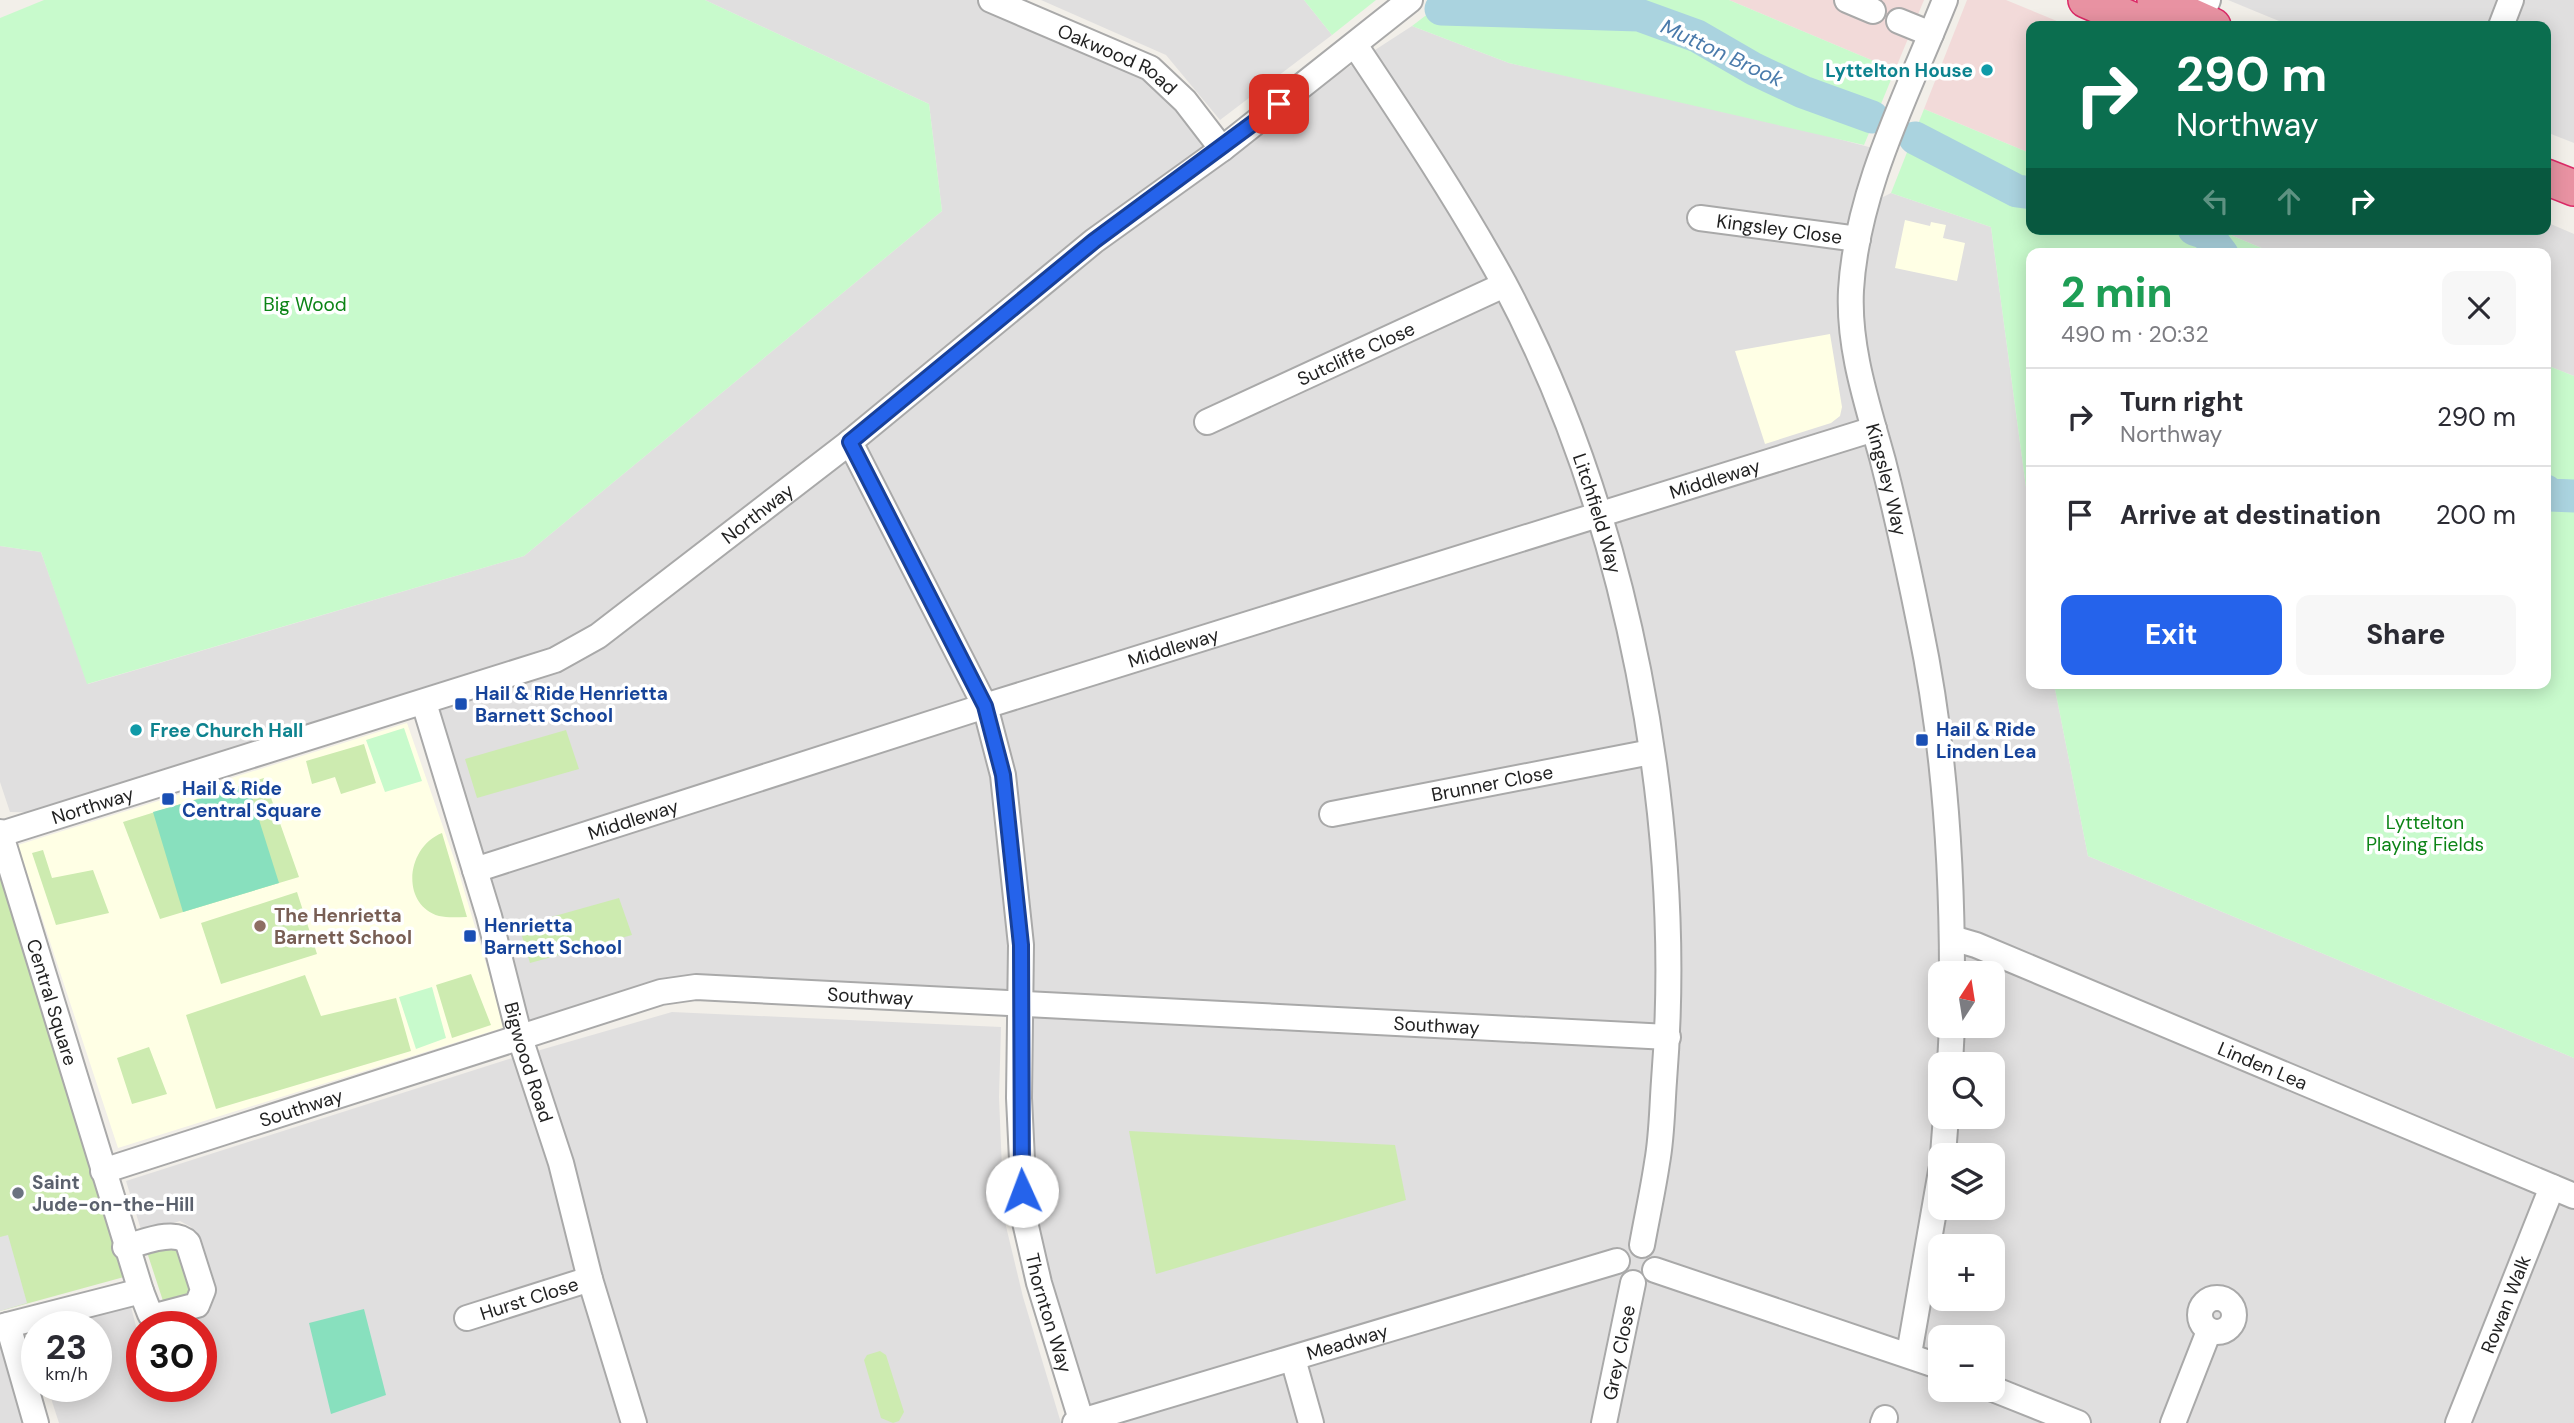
<!DOCTYPE html>
<html lang="en">
<head>
<meta charset="utf-8">
<style>
	body { margin:0; font-family:"DM Sans",sans-serif; background:#f7f7f7; color:#2b2b33; height:100vh; display:flex; flex-direction:column; font-size:26px; white-space:nowrap }
	* { box-sizing:border-box; margin:0 }
	p { font-size:23px; color:#7c7c81 }
	.icon { flex:none; width:38px; height:38px; fill:none; stroke:currentColor; stroke-width:2; stroke-linecap:round; stroke-linejoin:round }
	.map { position:relative; flex:1; overflow:hidden }
	.sheet { position:absolute; left:2026px; top:248px; width:525px; height:441px; display:flex; flex-direction:column; background:#fff; border-radius:14px; box-shadow:0 4px 18px #0003 }
	.sheet>* { flex:none }
	.banner { position:absolute; left:2026px; top:21px; width:525px; height:214px; border-radius:14px; box-shadow:0 4px 18px #0003; background:#0b6e4f; color:#fff; overflow:hidden }
	.needle { width:46px; rotate:12deg }
	.buttons { position:absolute; left:1928px; top:961px; display:grid; gap:14px }
	.buttons a { display:grid; place-items:center; width:77px; height:77px; border-radius:14px; background:#fff; box-shadow:0 4px 18px #0003; font-size:35px }
	.speed { position:absolute; left:21px; top:1311px; display:flex; gap:14px; font-size:35px; font-weight:700; text-align:center }
	.speed>* { display:grid; place-content:center; width:91px; height:91px; border-radius:50%; background:#fff; box-shadow:0 4px 18px #0003; line-height:1 }
	.speed small { font-size:18px; font-weight:400 }
	.speed .limit { border:10px solid #d22; background:#fff; color:#111 }
	.pin { position:absolute; display:grid; place-items:center; width:60px; height:60px; color:#fff; margin:-30px; border-radius:14px; box-shadow:0 4px 10px #0006 }
	.me { position:absolute; width:77px; margin:-38px; rotate:358deg; stroke-linejoin:round; filter:drop-shadow(0 0 5px #0008) }
	.turn { display:flex; align-items:center; gap:24px; height:147px; padding:0 35px; font-size:32px }
	.turn .icon { width:91px; height:91px; stroke-width:2.5 }
	.turn b { display:block; font-size:49px; line-height:60px }
	.lanes { display:flex; align-items:center; height:66px; padding:0 35px; background:#0003; justify-content:center; gap:35px; direction:ltr }
	.lanes .off { opacity:.35 }
	.round { display:grid; place-items:center; flex:none; width:74px; height:74px; border-radius:14px; background:#f7f7f7 }
	.headline { display:flex; align-items:center; justify-content:space-between; height:119px; padding:0 35px }
	h1 { font-size:42px; font-weight:800; line-height:52px; color:#1e9e55 }
	.button { display:flex; gap:14px; margin-top:auto; padding:14px 35px }
	.button a { flex:1; height:80px; border-radius:14px; background:#2563eb; color:#fff; font-size:28px; font-weight:800; line-height:80px; text-align:center }
	.button a+a { background:#f7f7f7; color:#2b2b33 }
	ul { padding:0; list-style:none }
	li { display:flex; align-items:center; gap:21px; height:98px; padding:0 35px; border-top:2px solid #e1e1e2 }
	li div { flex:1 }
	li b { display:block; font-size:26px }
	li em { font-style:normal }
	.map>svg:first-child { display:block }
	.residential { fill:#e0dfdf; fill-rule:evenodd }
	.commercial { fill:#f2dad9 }
	.education { fill:#ffffe5 }
	.grass { fill:#cdebb0 }
	.park { fill:#c8facc }
	.pitch { fill:#88e0be }
	.parking { fill:#e2e2e2 }
	.lines { fill:none; stroke-linecap:round; stroke-linejoin:round }
	.river { stroke:#aad3df; stroke-width:33 }
	.minor-casing { stroke:#a9a9a9; stroke-width:28 }
	.highway-casing { stroke:#dc2a67; stroke-width:38 }
	.minor { stroke:#fff; stroke-width:24 }
	.highway { stroke:#e892a2; stroke-width:35 }
	.route-casing { stroke:#184099; stroke-width:18 }
	.route { stroke:#2563eb; stroke-width:12 }
	.culture-dot { fill:#0f9aa8; stroke:#fff; stroke-width:2.5 }
	.transit-dot { fill:#1a4fb4; stroke:#fff; stroke-width:2.5 }
	.education-dot { fill:#8d6e63; stroke:#fff; stroke-width:2.5 }
	.worship-dot { fill:#6b7280; stroke:#fff; stroke-width:2.5 }
	.labels { text-anchor:middle; stroke-width:7; stroke-linejoin:round; paint-order:stroke }
	.street-label { font-size:19px; fill:#222; stroke:#fff }
	.culture-label { font-size:19px; font-weight:bold; fill:#0d838f; stroke:#fff; text-anchor:end }
	.park-label { font-size:19px; fill:#0c8416; stroke:#fff }
	.transit-label { font-size:19px; font-weight:bold; fill:#164399; stroke:#fff; text-anchor:start }
	.education-label { font-size:19px; font-weight:bold; fill:#785e54; stroke:#fff; text-anchor:start }
	.worship-label { font-size:19px; font-weight:bold; fill:#5b616d; stroke:#fff; text-anchor:start }
	.water-label { font-size:21px; font-style:italic; fill:#4a7aab; stroke:#fff }
</style>
</head>
<body>
<div class="map">
<svg width="2574" height="1423" viewBox="0 0 2574 1423">
	<rect width="100%" height="100%" fill="#f2efe9"/>
	<path class="residential" d="M705 0H991L1150 68 1222 149 1412 26 1509 63 1782 124 1884 151 1867 205 1891 193 1991 227 2032 532V684H2054L2088 856 2574 1058V1423H1082L1025 1222 1021 1006 696 987 520 1038 424 703 72 813 10 812 0 782V546L41 552 88 684 524 556 942 211 929 104ZM1941 973H1993V1026H1941ZM1941 1064H1993V1116H1941ZM1941 1155H1993V1208H1941ZM1941 1246H1993V1298H1941ZM1941 1337H1993V1390H1941Z
		M1041 0H1304L1332 35 1220 120 1166 55Z
		M2228 0H2574V143L2546 132V26H2291Z
		M2546 222 2574 234V376L2546 365V254H2276L2216 229H2546Z
		M672 1012 1001 1027 999 1097 1004 1218 1023 1297 1061 1423H59L47 1386H96V1326H58L130 1303 138 1334 142 1333V1386H201V1326H161L210 1310 214 1298 191 1227 180 1221 142 1233 126 1181 509 1059Z
		M0 1327 36 1423H0Z"/>
	<path class="commercial" d="M1729 0H1924L1895 70Z
		M1967 0H2006L2069 26H2032V154L1924 109Z"/>
	<path class="education" d="M1905 220 1930 226 1931 222 1946 225 1943 238 1965 243 1957 281 1895 268Z
		M1830 334 1842 407 1840 416 1831 423 1765 444 1735 351Z
		M407 723 458 870 505 1027 118 1148 18 845Z"/>
	<path class="grass" d="M566 730 579 769 477 798 465 759Z
		M364 744 376 783 341 794 335 777 312 784 306 761Z
		M264 778 299 877 160 919 123 822Z
		M442 833 467 917C458 917 448 918 439 916 401 905 405 848 442 833Z
		M43 850 52 878 93 870 109 913 56 925 32 853Z
		M0 852 124 1277 0 1311Z
		M297 892 317 954 221 984 201 923Z
		M619 898 632 935 530 963 519 926Z
		M471 974 491 1025 452 1038 436 985Z
		M305 975 321 1016 396 998 411 1051 216 1109 186 1015Z
		M149 1047 167 1094 132 1104 117 1058Z
		M1129 1131 1395 1145 1406 1200 1156 1274Z
		M179 1245 194 1291 187 1301 164 1304 146 1249Z
		M880 1351 886 1355 904 1412 899 1421 893 1423 881 1418 864 1360 867 1355Z"/>
	<path class="park" d="M44 0H705L929 104 942 211 524 556 87 684 41 552 0 546V18Z
		M1304 0H1376L1332 35Z
		M1446 0H1729L1895 70 1864 145 1509 63 1412 26Z
		M1924 109 2032 154V229H2216L2276 254H2032V532L1991 227 1891 193Z
		M2546 365 2574 376V1058L2088 856 2054 684H2546Z
		M404 728 422 781 385 792 366 740Z
		M432 987 446 1038 416 1049 399 997Z"/>
	<path class="pitch" d="M248 785 279 883 183 912 153 812Z
		M364 1309 386 1395 331 1414 309 1323Z"/>
	<path class="parking" d="M8 1235 27 1303 0 1311V1237Z"/>
	<g class="lines">
		<path class="river" d="M1441 9 1639 15 1697 36 1754 69 1803 92 1872 117
			M1915 138 2017 191 2032 193
			M2194 229 2206 233 2222 254
			M2546 491 2550 495 2574 496"/>
		<g class="minor-casing">
			<g id="minor">
				<path id="s1" d="M991 0 1150 68 1185 101 1222 149"/>
				<path d="M1847 0 1873 11"/>
				<path id="s2" d="M1945 0C1908 93 1857 189 1851 290 1848 349 1868 406 1883 461 1897 516 1909 571 1920 626 1944 741 1952 856 1952 973"/>
				<path d="M1899 21 1931 34"/>
				<path d="M2197 26 2208 0"/>
				<path d="M2501 26 2511 0"/>
				<path id="s3" d="M1355 45C1407 123 1459 201 1504 283 1628 516 1685 819 1664 1081 1662 1108 1662 1136 1657 1163 1653 1190 1647 1217 1642 1245"/>
				<path id="s4" d="M1700 218 1858 239"/>
				<path id="s5" d="M1207 422 1504 285"/>
				<path id="s6" d="M850 442 985 706 1003 775 1021 945 1019 1098 1025 1222 1039 1283 1082 1423"/>
				<path id="s7" d="M424 703 489 916 520 1038 561 1163 590 1279 634 1423"/>
				<path id="s8" d="M1332 814 1651 752"/>
				<path id="s9" d="M0 832 141 1291 0 1327"/>
				<path id="s10" d="M1 834 555 660 598 636 850 442 1094 241 1222 149 1410 0"/>
				<path id="s11" d="M475 870 985 706 1874 429"/>
				<path id="s12" d="M1952 938 1976 945 2574 1196"/>
				<path d="M1950 1064 1952 1026"/>
				<path d="M1943 1155 1946 1116"/>
				<path id="s13" d="M103 1171 661 992 696 987 1668 1037"/>
				<path d="M125 1247C142 1243 175 1228 188 1243L203 1290 197 1305 159 1315 150 1314 141 1291"/>
				<path d="M1655 1270 1941 1367"/>
				<circle cx="2217" cy="1315" r="17"/>
				<path id="s14" d="M467 1318 590 1279"/>
				<path d="M8 1325 36 1423"/>
				<path d="M1909 1354 1941 1171"/>
				<path d="M1293 1359 1311 1423"/>
				<path d="M1993 1389 2078 1423"/>
				<path id="s15" d="M1075 1423 1617 1261"/>
				<path id="s16" d="M1604 1423 1633 1283"/>
				<path d="M1883 1423 1885 1418"/>
				<path d="M2173 1423 2209 1331"/>
				<path id="s17" d="M2458 1423 2552 1187"/>
			</g>
		</g>
		<g class="highway-casing">
			<path id="highway" d="M2086 0 2146 26
				M2155 0 2213 26
				M2546 177 2574 188"/>
		</g>
		<use href="#minor" class="minor"/>
		<use href="#highway" class="highway"/>
	</g>
	<g class="lines">
		<g class="route-casing">
			<path id="route" d="M1022 1191 1021 945 1003 775 985 706 850 442 1094 241 1279 104"/>
		</g>
		<use href="#route" class="route"/>
	</g>
	<g class="culture-dot">
		<circle cx="1987" cy="70" r="7"/>
		<circle cx="136" cy="730" r="7"/>
	</g>
	<g class="transit-dot">
		<rect x="454" y="697" width="14" height="14" rx="3.5"/>
		<rect x="1915" y="733" width="14" height="14" rx="3.5"/>
		<rect x="161" y="792" width="14" height="14" rx="3.5"/>
		<rect x="463" y="929" width="14" height="14" rx="3.5"/>
	</g>
	<circle class="education-dot" cx="260" cy="926" r="7"/>
	<circle class="worship-dot" cx="18" cy="1193" r="7"/>
	<g class="labels">
		<g class="street-label">
			<text dy="7" stroke="none"><textPath href="#s1" startOffset="140">Oakwood Road</textPath></text>
			<text dy="7" stroke="none"><textPath href="#s4" startOffset="80">Kingsley Close</textPath></text>
			<text dy="7" stroke="none"><textPath href="#s5" startOffset="164">Sutcliffe Close</textPath></text>
			<text dy="7" stroke="none"><textPath href="#s11" startOffset="1300">Middleway</textPath></text>
			<text dy="7" stroke="none"><textPath href="#s2" startOffset="500">Kingsley Way</textPath></text>
			<text dy="7" stroke="none"><textPath href="#s10" startOffset="831">Northway</textPath></text>
			<text dy="7" stroke="none"><textPath href="#s3" startOffset="530">Litchfield Way</textPath></text>
			<text dy="7" stroke="none"><textPath href="#s11" startOffset="733">Middleway</textPath></text>
			<text dy="7" stroke="none"><textPath href="#s8" startOffset="163">Brunner Close</textPath></text>
			<text dy="7" stroke="none"><textPath href="#s10" startOffset="96">Northway</textPath></text>
			<text dy="7" stroke="none"><textPath href="#s11" startOffset="166">Middleway</textPath></text>
			<text dy="7" stroke="none"><textPath href="#s13" startOffset="796">Southway</textPath></text>
			<text dy="7" stroke="none"><textPath href="#s9" startOffset="178">Central Square</textPath></text>
			<text dy="7" stroke="none"><textPath href="#s13" startOffset="1363">Southway</textPath></text>
			<text dy="7" stroke="none"><textPath href="#s7" startOffset="374">Bigwood Road</textPath></text>
			<text dy="7" stroke="none"><textPath href="#s12" startOffset="336">Linden Lea</textPath></text>
			<text dy="7" stroke="none"><textPath href="#s13" startOffset="208">Southway</textPath></text>
			<text dy="7" stroke="none"><textPath href="#s14" startOffset="65">Hurst Close</textPath></text>
			<text dy="7" stroke="none"><textPath href="#s17" startOffset="128">Rowan Walk</textPath></text>
			<text dy="7" stroke="none"><textPath href="#s6" startOffset="910">Thornton Way</textPath></text>
			<text dy="7" stroke="none"><textPath href="#s15" startOffset="284">Meadway</textPath></text>
			<text dy="7" stroke="none"><textPath href="#s16" startOffset="72">Grey Close</textPath></text>
		</g>
		<g class="culture-label">
			<text x="1973" y="77">Lyttelton House</text>
			<text x="150" y="737" text-anchor="start">Free Church Hall</text>
		</g>
		<g class="park-label">
			<text x="305" y="311">Big Wood</text>
			<text x="2425" y="829">Lyttelton<tspan x="2425" dy="22">Playing Fields</tspan></text>
		</g>
		<g class="transit-label">
			<text x="475" y="700">Hail &amp; Ride Henrietta<tspan x="475" dy="22">Barnett School</tspan></text>
			<text x="1936" y="736">Hail &amp; Ride<tspan x="1936" dy="22">Linden Lea</tspan></text>
			<text x="182" y="795">Hail &amp; Ride<tspan x="182" dy="22">Central Square</tspan></text>
			<text x="484" y="932">Henrietta<tspan x="484" dy="22">Barnett School</tspan></text>
		</g>
		<g class="education-label">
			<text x="274" y="922">The Henrietta<tspan x="274" dy="22">Barnett School</tspan></text>
		</g>
		<g class="worship-label">
			<text x="32" y="1189">Saint<tspan x="32" dy="22">Jude-on-the-Hill</tspan></text>
		</g>
		<g class="water-label">
			<text transform="translate(1722 53) rotate(25)" y="7">Mutton Brook</text>
		</g>
	</g>
</svg>
<div class="buttons">
<a><svg class="needle" viewBox="-14 -14 28 28"><path d="M0-13l5 13h-10z" fill="#e53935"/><path d="M0 13l5-13h-10z" fill="#7c7c81"/></svg></a>
<a><svg class="icon" aria-label="search" viewBox="0 0 24 24"><circle cx="10" cy="10" r="6"/><path d="M15 15l6 6"/></svg></a>
<a><svg class="icon" aria-label="layers" viewBox="0 0 24 24"><path d="M12 4l9 5-9 5-9-5zM3 14l9 5 9-5"/></svg></a>
<a>+</a>
<a>−</a>
</div>
<div class="speed"><div>23<small>km/h</small></div><div class="limit">30</div></div>
<div class="pin" style="left:1279px;top:104px;background:#d93025"><svg class="icon" aria-label="arrive" viewBox="0 0 24 24"><path d="M6 21V4h12l-3 4 3 4H6"/></svg></div>
<svg class="me" style="left:1022px;top:1191px" viewBox="-20 -20 40 40"><circle r="19" fill="#fff"/><path d="M0-13L10 11 0 6-10 11z" fill="#2563eb"/></svg>
<div class="banner">
<div class="turn"><svg class="icon" aria-label="right" viewBox="0 0 24 24"><path d="M7 20v-9h11M14 6l5 5-5 5"/></svg><div><b>290 m</b>Northway</div></div>
<div class="lanes"><svg class="icon off" aria-label="left" viewBox="0 0 24 24"><path d="M17 20v-9H6M10 6l-5 5 5 5"/></svg><svg class="icon off" aria-label="ahead" viewBox="0 0 24 24"><path d="M12 20V5M6 11l6-6 6 6"/></svg><svg class="icon" aria-label="right" viewBox="0 0 24 24"><path d="M7 20v-9h11M14 6l5 5-5 5"/></svg></div>
</div>
<section class="sheet">
<div class="headline"><div><h1>2 min</h1><p>490 m · 20:32</p></div><a class="round"><svg class="icon" aria-label="close" viewBox="0 0 24 24"><path d="M6 6l12 12M18 6L6 18"/></svg></a></div>
<ul>
<li><svg class="icon" aria-label="right" viewBox="0 0 24 24"><path d="M7 20v-9h11M14 6l5 5-5 5"/></svg><div><b>Turn right</b><p>Northway</p></div><em>290 m</em></li>
<li><svg class="icon" aria-label="arrive" viewBox="0 0 24 24"><path d="M6 21V4h12l-3 4 3 4H6"/></svg><div><b>Arrive at destination</b></div><em>200 m</em></li>
</ul>
<div class="button"><a>Exit</a><a>Share</a></div>
</section>
</div>
</body>
</html>
